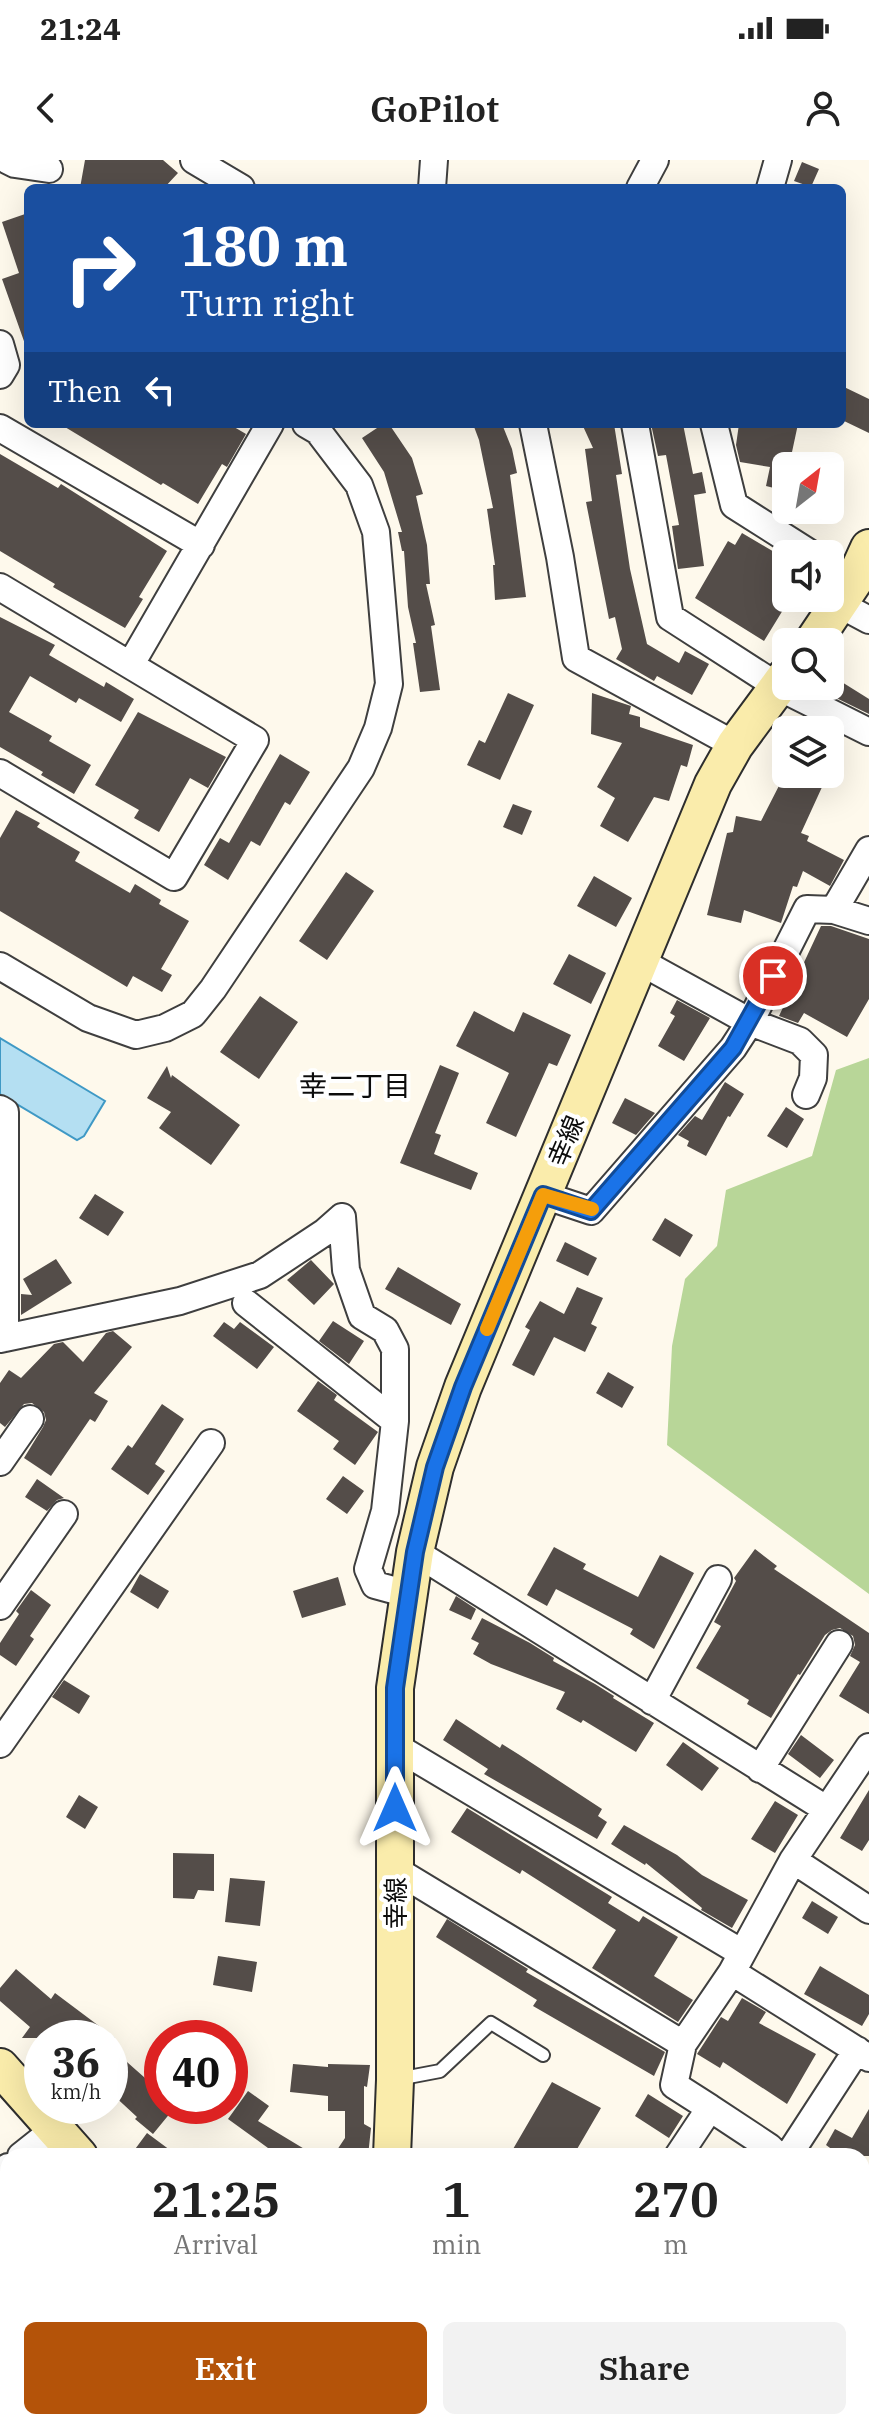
<!DOCTYPE html>
<html lang="en">
<head>
<meta charset="utf-8">
<style>
	body { margin:0; font-family:"IBM Plex Serif","Noto Sans JP",serif; background:#f2f2f2; color:#222; height:100vh; display:flex; flex-direction:column; font-size:30px; white-space:nowrap }
	* { box-sizing:border-box; margin:0 }
	p { font-size:26px; color:#767676 }
	.icon { flex:none; width:44px; height:44px; fill:none; stroke:currentColor; stroke-width:2; stroke-linecap:round; stroke-linejoin:round }
	.map { position:relative; flex:1; overflow:hidden }
	.sheet { position:absolute; left:0px; top:1988px; width:870px; height:282px; display:flex; flex-direction:column; background:#fff; border-radius:24px 24px 0 0; box-shadow:0 8px 32px #0002 }
	.sheet>* { flex:none }
	.top-card { position:absolute; left:24px; top:24px; width:822px; height:244px; border-radius:12px; box-shadow:0 8px 32px #0002; background:#1a4fa0; color:#fff; overflow:hidden }
	.needle { width:52px; rotate:31deg }
	.fabs { position:absolute; left:772px; top:292px; display:grid; gap:16px }
	.fabs a { display:grid; place-items:center; width:72px; height:72px; border-radius:12px; background:#fff; box-shadow:0 8px 32px #0002; font-size:40px }
	.speed { position:absolute; left:24px; top:1860px; display:flex; gap:16px; font-size:40px; font-weight:700; text-align:center }
	.speed>* { display:grid; place-content:center; width:104px; height:104px; border-radius:50%; background:#fff; box-shadow:0 8px 32px #0002; line-height:1 }
	.speed small { font-size:20px; font-weight:400 }
	.speed .limit { border:12px solid #d22; background:#fff; color:#111 }
	.pin { position:absolute; display:grid; place-items:center; width:68px; height:68px; color:#fff; margin:-34px; border:4px solid #fff; border-radius:50%; box-shadow:0 2px 8px #0007 }
	.me { position:absolute; width:88px; margin:-44px; rotate:0deg; stroke-linejoin:round; filter:drop-shadow(0 0 6px #0008) }
	.turn { display:flex; align-items:center; gap:28px; height:168px; padding:0 24px; font-size:36px }
	.turn .icon { width:104px; height:104px; stroke-width:2.5 }
	.turn b { display:block; font-size:56px; line-height:68px }
	.then { display:flex; align-items:center; height:76px; padding:0 24px; background:#0003; gap:16px; font-size:30px }
	.eta { display:flex; justify-content:space-evenly; align-items:center; height:136px; text-align:center }
	.eta b { font-size:48px; font-weight:600; line-height:56px }
	.primary-button { display:flex; gap:16px; margin-top:auto; padding:16px 24px }
	.primary-button a { flex:1; height:92px; border-radius:12px; background:#b45309; color:#fff; font-size:32px; font-weight:600; line-height:92px; text-align:center }
	.primary-button a+a { background:#f2f2f2; color:#222 }
	.status { display:flex; justify-content:space-between; align-items:center; height:56px; padding:0 40px; background:#fff; direction:ltr }
	.status svg { height:22px; fill:currentColor }
	header { display:flex; justify-content:space-between; align-items:center; height:104px; padding:0 24px; background:#fff; font-size:36px; font-weight:600 }
	.map>svg:first-child { display:block }
	.forest { fill:#b8d698 }
	.water { fill:#b4dff2; stroke:#3f99c5; stroke-width:2 }
	.building { fill:#544d49 }
	.lines { fill:none; stroke-linecap:round; stroke-linejoin:round }
	.lane-casing { stroke:#3f3f3f; stroke-width:16 }
	.street-casing { stroke:#3f3f3f; stroke-width:30 }
	.secondary-casing { stroke:#2e2e2e; stroke-width:40 }
	.lane { stroke:#fff; stroke-width:12 }
	.street { stroke:#fff; stroke-width:26 }
	.secondary { stroke:#faecab; stroke-width:36 }
	.route-casing { stroke:#114b97; stroke-width:20 }
	.route { stroke:#1a73e8; stroke-width:14 }
	.slow { stroke:#f59e0b; stroke-width:14 }
	.labels { text-anchor:middle; stroke-width:8; stroke-linejoin:round; paint-order:stroke }
	.street-label { font-size:26px; fill:#0c0c0c; stroke:#fff }
	.neighbourhood-label { font-size:28px; fill:#0c0c0c; stroke:#fff }
</style>
</head>
<body>
<div class="status"><b>21:24</b><svg viewBox="0 0 49 12"><path d="M0 12V9h3v3zM5 12V6h3v6zM10 12V3h3v9zM15 12V0h3v12zM26 1h20v11H26zM47 4h2v5h-2z"/></svg></div>
<header><svg class="icon" aria-label="back" viewBox="0 0 24 24"><path d="M15 5l-7 7 7 7"/></svg>GoPilot<svg class="icon" aria-label="person" viewBox="0 0 24 24"><circle cx="12" cy="8" r="4"/><path d="M4 21q1-7 8-7t8 7"/></svg></header>
<div class="map">
<svg width="869" height="2269" viewBox="0 0 869 2269">
	<rect width="100%" height="100%" fill="#fef9ec"/>
	<path class="forest" d="M869 898V1434L667 1285 672 1186 685 1119 717 1086 726 1030 812 996 836 910Z"/>
	<path class="water" d="M0 878 105 941 84 976 77 980 0 934Z"/>
	<path class="building" d="M85 0H163L178 13 164 28H80Z
		M802 2 819 9 811 27 794 21Z
		M28 53V184H25L2 119 19 113 2 62Z
		M842 226 869 239V273L842 260Z
		M60 264H229L246 274 227 307 222 304 198 344 163 323 161 325Z
		M383 264H389L412 298 423 334 416 336 427 385 430 424H426L435 465 431 466 440 530 420 532 413 483H416L408 447 404 391H402L398 372H402L384 312 362 278Z
		M473 264H502L512 289 517 313 510 315 526 437 495 440 493 405H495L487 349 493 348 479 280Z
		M582 264H614L622 314 616 315 630 409 647 484 679 503 685 491 709 504 692 535 657 516 654 521 616 499 622 489 615 457 609 459 586 342 592 341 585 289 593 288Z
		M651 264H683L693 314 702 312 706 333 694 335 704 406 678 409 672 366 679 365 666 295 658 296Z
		M739 264H798L789 306H786V331L766 326 770 307 740 302 736 285Z
		M0 294 58 328 61 324 167 391 139 437 143 439 125 468 53 427 55 424 0 391Z
		M742 373 786 399V445L764 481 695 438 728 381 735 385Z
		M0 457 55 485 49 495 104 527 106 522 134 539 121 562 79 538 76 543 30 516 9 552 52 576 49 581 91 605 74 634 41 615 43 612 0 587Z
		M837 519 869 539V554L828 534Z
		M508 533 534 545 500 620 467 605 479 580 485 583Z
		M592 533 631 546 629 554 640 557V567L693 585 687 607 681 605 669 641 654 637 628 682 600 666 615 638 597 627 622 583 591 574Z
		M138 552 226 597 208 628 190 618 159 672 134 658 139 650 95 625Z
		M280 594 310 612 290 645 285 642 260 686 251 681 228 720 204 705 220 678 229 683Z
		M785 614H828L801 673 809 676 807 681 844 700 830 726 803 711 797 727 793 726 781 763 744 750 741 763 707 755 727 673 733 672 736 656 761 661Z
		M513 644 532 651 522 675 503 667Z
		M16 650 40 663 37 667 80 692 75 701 130 733 135 724 161 740 159 744 189 761 161 809 172 815 162 832 133 816 127 827 0 751V678Z
		M346 712 374 731 327 800 299 781Z
		M594 716 632 738 616 767 577 746Z
		M821 766H831L869 779V839L847 877 804 853 798 863 779 856Z
		M569 794 606 813 591 844 553 824Z
		M260 836 298 862 259 919 220 892Z
		M677 840 710 858 684 901 658 886 675 856 670 853Z
		M474 851 514 872 523 852 571 875 557 906 549 903 516 977 486 963 509 913 456 886Z
		M440 905 459 913 435 973 441 975 434 994 478 1013 471 1030 400 1003Z
		M167 906 171 918 172 915 240 965 211 1005 159 968 171 952 147 938Z
		M725 922 744 934 730 957 728 956 706 996 687 986 689 981 678 975 695 956 702 960Z
		M625 938 655 953 636 975 612 963Z
		M786 947 804 959 787 988 767 976Z
		M95 1034 124 1052 108 1076 79 1058Z
		M665 1058 693 1075 680 1097 652 1080Z
		M565 1082 597 1098 588 1116 556 1101Z
		M56 1099 72 1123 21 1155V1134L32 1135 23 1119Z
		M311 1100 334 1124 314 1145 287 1120Z
		M398 1107 461 1144 451 1165 385 1129Z
		M577 1127 603 1138 591 1164 597 1167 585 1192 554 1177 534 1216 512 1205 530 1170 525 1167 540 1141 564 1154Z
		M333 1161 364 1181 349 1204 319 1181Z
		M224 1162 234 1169 240 1162 274 1187 257 1209 213 1176Z
		M113 1171 132 1187 94 1233 108 1241 95 1262 90 1259 51 1316 24 1298 43 1267 46 1260 44 1252 32 1243 24 1244 5 1267 0 1263V1223L9 1210 21 1218 54 1184 63 1182 83 1202 106 1173Z
		M608 1212 634 1227 622 1248 596 1233Z
		M318 1221 337 1235 334 1240 378 1272 355 1305 333 1289 339 1281 297 1251Z
		M162 1244 184 1259 155 1304 165 1311 148 1335 111 1309 128 1285 132 1288Z
		M343 1316 364 1331 347 1354 326 1339Z
		M37 1319 64 1338 57 1340 47 1351 25 1337Z
		M554 1387 586 1404 583 1409 638 1437 660 1395 694 1413 654 1489 630 1474 633 1469 556 1429 547 1446 527 1435Z
		M755 1389 777 1406 774 1409 869 1473V1554L839 1536 860 1502 850 1496 855 1485 853 1476 840 1468 832 1470 825 1475 800 1515 798 1514 771 1558 747 1544 749 1540 696 1508 721 1466 714 1462 736 1421 734 1418Z
		M140 1414 169 1431 158 1449 130 1432Z
		M338 1417 346 1445 302 1458 293 1431Z
		M31 1430 51 1445 30 1476 34 1479 16 1506 0 1495V1483L19 1454 16 1451Z
		M456 1436 476 1449 471 1460 449 1450Z
		M482 1458 530 1483 554 1498 553 1501 595 1524 614 1536 613 1538 654 1563 636 1592 583 1560 581 1563 556 1549 565 1532 491 1504 473 1494 479 1483 471 1479Z
		M64 1520 90 1536 79 1554 52 1537Z
		M456 1559 500 1588 502 1584 518 1594 602 1649 598 1656 607 1662 597 1679 484 1614 488 1609 443 1580Z
		M801 1575 834 1600 820 1618 788 1594Z
		M683 1582 719 1608 702 1631 666 1605Z
		M869 1630V1680L862 1691 840 1678Z
		M79 1635 98 1647 85 1669 66 1657Z
		M775 1641 798 1655 775 1693 751 1679Z
		M467 1648 612 1737 608 1743 639 1762 643 1756 678 1777 654 1816 693 1840 678 1862 592 1808 616 1770 522 1710 520 1714 451 1672Z
		M624 1665 677 1695 702 1715 748 1740 732 1768 701 1750 702 1748 646 1703 645 1705 611 1684Z
		M173 1693 214 1694V1731L198 1730 194 1739 173 1738Z
		M230 1718 265 1721 260 1766 225 1762Z
		M812 1741 838 1757 828 1774 802 1758Z
		M447 1759 528 1809 526 1812 665 1892 654 1916 533 1846 537 1840 436 1777Z
		M218 1796 257 1802 252 1832 213 1825Z
		M820 1806 869 1835V1854L862 1866 804 1834Z
		M16 1809 51 1839 55 1833 115 1878H22L30 1867 0 1841V1828Z
		M742 1838 766 1852 759 1863 816 1894 787 1944 723 1902 720 1908 697 1894 721 1857 728 1861Z
		M110 1887 162 1933V1946H176L153 1974 135 1959 137 1957 110 1932Z
		M293 1904 328 1907V1904L370 1905 367 1927 364 1926V1964L371 1968 368 1996H333L345 1978V1951H328V1936L290 1932Z
		M552 1922 601 1948 573 1996H509Z
		M248 1931 269 1946 258 1961 316 1996H263L268 1988 228 1959Z
		M648 1934 683 1956 669 1978 635 1956Z
		M869 1949V1996H841L826 1985 835 1969 852 1978Z
		M147 1973 178 1996H130Z"/>
	<g class="lines">
		<g class="lane-casing">
			<path id="lane" d="M398 1919 440 1911 491 1863 543 1895"/>
		</g>
		<g class="street-casing">
			<path id="street" d="M7 0 15 4 49 9
				M194 0 241 28
				M432 28 434 0
				M640 28 655 0
				M770 28 778 0
				M0 184 6 205 0 215
				M533 264 560 397 576 498 735 585
				M635 264 670 457 777 526 869 572
				M714 264 734 345 811 394
				M0 268 201 385
				M830 406 854 421
				M0 427 255 580 174 717 0 613
				M839 444 869 460
				M131 504 270 264
				M834 750 869 690
				M641 802 750 862 800 881 814 895 813 918 806 935
				M0 806 88 858 136 875 165 868 193 854 213 829 361 608 378 568 389 524 376 372 359 325 318 271 306 264
				M0 949 5 952V1178
				M543 1035 591 1051 733 888 750 862 807 749 834 750 869 761
				M342 1057 346 1110 362 1156 385 1170 395 1189V1261L385 1351 368 1409 375 1425 408 1434
				M246 1143 395 1261
				M0 1179 180 1141 260 1115 325 1072 342 1057
				M0 1302 30 1259
				M415 1392 826 1649
				M0 1446 64 1354
				M652 1541 718 1419
				M0 1584 211 1283
				M395 1586 742 1793
				M760 1609 839 1484
				M793 1700 869 1750
				M396 1710 683 1884
				M732 1812 869 1898
				M710 1948 769 1987 778 1996
				M21 1996 55 1969
				M678 1996 710 1948 674 1925 683 1884 732 1812 793 1700 869 1587
				M788 1996 857 1890
				M0 2014 8 2007
				M862 2077 869 2082
				M853 2262 862 2269
				M31 2269 36 2262
				M603 2269 608 2262"/>
		</g>
		<g class="secondary-casing">
			<path id="secondary" d="M813 482 854 421 869 388
				M0 1907 79 1996
				M392 1996 395 1920V1528L415 1392 435 1307 463 1227 713 624 735 585 786 516
				M431 2262 437 2269
				M236 2269 242 2262"/>
		</g>
		<use href="#lane" class="lane"/>
		<use href="#street" class="street"/>
		<use href="#secondary" class="secondary"/>
	</g>
	<g class="lines">
		<g class="route-casing">
			<path id="route" d="M395 1648V1528L415 1392 435 1307 463 1227 543 1035 591 1051 733 888 773 816"/>
		</g>
		<use href="#route" class="route"/>
		<path class="slow" d="M487 1169 543 1035 592 1049"/>
	</g>
	<g class="labels">
		<g class="street-label">
			<text transform="translate(566 981) rotate(-67)" y="9">幸線</text>
			<text transform="translate(396 1743) rotate(-90)" y="9">幸線</text>
		</g>
		<g class="neighbourhood-label">
			<text x="355" y="936">幸二丁目</text>
		</g>
	</g>
</svg>
<div class="fabs">
<a><svg class="needle" viewBox="-14 -14 28 28"><path d="M0-13l5 13h-10z" fill="#e53935"/><path d="M0 13l5-13h-10z" fill="#767676"/></svg></a>
<a><svg class="icon" aria-label="sound" viewBox="0 0 24 24"><path d="M4 9h4l5-4v14l-5-4H4zM17 9q2 3 0 6"/></svg></a>
<a><svg class="icon" aria-label="search" viewBox="0 0 24 24"><circle cx="10" cy="10" r="6"/><path d="M15 15l6 6"/></svg></a>
<a><svg class="icon" aria-label="layers" viewBox="0 0 24 24"><path d="M12 4l9 5-9 5-9-5zM3 14l9 5 9-5"/></svg></a>
</div>
<div class="speed"><div>36<small>km/h</small></div><div class="limit">40</div></div>
<div class="pin" style="left:773px;top:816px;background:#d93025"><svg class="icon" aria-label="arrive" viewBox="0 0 24 24"><path d="M6 21V4h12l-3 4 3 4H6"/></svg></div>
<svg class="me" style="left:395px;top:1648px" viewBox="-20 -20 40 40"><path d="M0-17L14 15 0 8-14 15z" fill="#1a73e8" stroke="#fff" stroke-width="4"/></svg>
<div class="top-card">
<div class="turn"><svg class="icon" aria-label="right" viewBox="0 0 24 24"><path d="M7 20v-9h11M14 6l5 5-5 5"/></svg><div><b>180 m</b>Turn right</div></div>
<div class="then">Then<svg class="icon" aria-label="left" viewBox="0 0 24 24"><path d="M17 20v-9H6M10 6l-5 5 5 5"/></svg></div>
</div>
<section class="sheet">
<div class="eta">
<div><b>21:25</b><p>Arrival</p></div>
<div><b>1</b><p>min</p></div>
<div><b>270</b><p>m</p></div>
</div>
<div class="primary-button"><a>Exit</a><a>Share</a></div>
</section>
</div>
</body>
</html>
